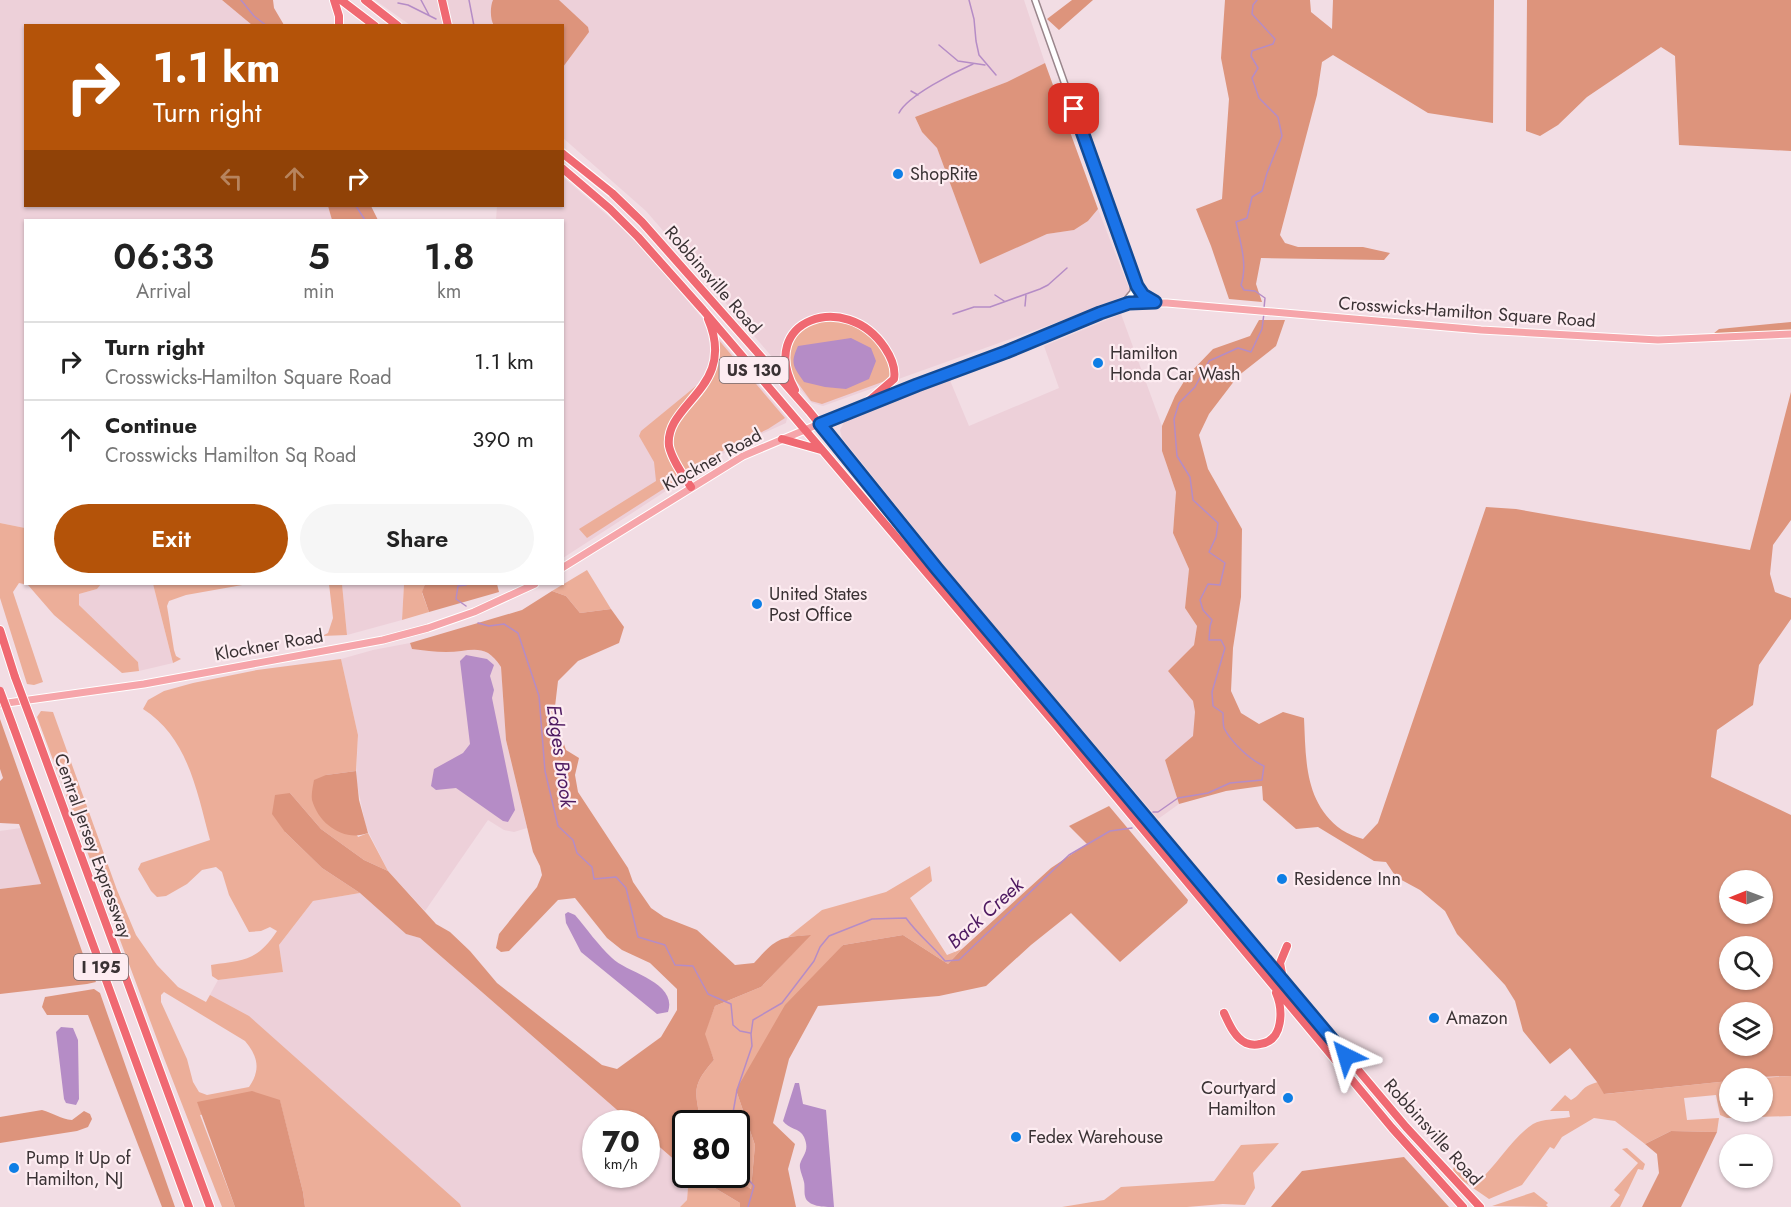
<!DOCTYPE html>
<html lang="en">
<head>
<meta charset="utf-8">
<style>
	body { margin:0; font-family:Jost,sans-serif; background:#f6f6f6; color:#222; height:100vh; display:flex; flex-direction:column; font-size:22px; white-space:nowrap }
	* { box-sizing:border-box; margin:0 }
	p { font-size:20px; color:#767676 }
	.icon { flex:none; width:33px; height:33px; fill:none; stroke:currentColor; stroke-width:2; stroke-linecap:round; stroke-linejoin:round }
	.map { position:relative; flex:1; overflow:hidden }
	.sheet { position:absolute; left:24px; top:219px; width:540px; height:366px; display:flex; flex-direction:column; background:#fff; border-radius:0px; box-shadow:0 2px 4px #0004 }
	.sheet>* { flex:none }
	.guide { position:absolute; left:24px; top:24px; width:540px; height:183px; border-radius:0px; box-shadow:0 2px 4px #0004; background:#b45309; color:#fff; overflow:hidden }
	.needle { width:39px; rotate:269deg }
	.tools { position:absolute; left:1719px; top:870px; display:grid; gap:12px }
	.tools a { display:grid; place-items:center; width:54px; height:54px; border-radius:50%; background:#fff; box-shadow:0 2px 4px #0004; font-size:30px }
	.speed { position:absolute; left:582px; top:1110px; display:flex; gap:12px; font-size:30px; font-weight:700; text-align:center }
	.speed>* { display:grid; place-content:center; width:78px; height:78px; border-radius:50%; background:#fff; box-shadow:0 2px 4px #0004; line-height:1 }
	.speed small { font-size:15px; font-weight:400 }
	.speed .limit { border:3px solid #111; border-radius:9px; background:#fff; color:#111 }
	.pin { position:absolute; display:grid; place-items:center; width:51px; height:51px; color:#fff; margin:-26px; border-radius:12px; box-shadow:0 3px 9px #0006 }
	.me { position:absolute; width:66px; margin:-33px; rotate:320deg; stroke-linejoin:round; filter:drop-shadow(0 0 4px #0008) }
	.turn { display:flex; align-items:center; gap:21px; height:126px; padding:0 30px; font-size:27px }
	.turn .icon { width:78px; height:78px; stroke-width:2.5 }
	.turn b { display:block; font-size:42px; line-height:51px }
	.lanes { display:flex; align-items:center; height:57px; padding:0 30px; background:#0003; justify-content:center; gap:30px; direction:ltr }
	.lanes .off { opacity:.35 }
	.eta { display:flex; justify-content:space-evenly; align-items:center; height:102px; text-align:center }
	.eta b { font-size:36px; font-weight:600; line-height:42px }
	.action { display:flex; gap:12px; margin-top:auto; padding:12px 30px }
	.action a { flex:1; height:69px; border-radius:36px; background:#b45309; color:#fff; font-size:24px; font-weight:600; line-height:69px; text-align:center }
	.action a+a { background:#f6f6f6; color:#222 }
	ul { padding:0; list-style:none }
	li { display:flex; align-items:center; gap:18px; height:78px; padding:0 30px; border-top:2px solid #e0e0e0 }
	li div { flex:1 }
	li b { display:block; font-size:22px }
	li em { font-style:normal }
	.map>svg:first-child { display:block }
	.built { fill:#edd0d9 }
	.green { fill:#ecae99; fill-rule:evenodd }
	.forest { fill:#dd947c; fill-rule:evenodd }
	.water { fill:#b58cc6 }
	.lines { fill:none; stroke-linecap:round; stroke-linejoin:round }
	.stream { stroke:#b58cc6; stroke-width:1.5 }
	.minor-casing { stroke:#9a868c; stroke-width:8 }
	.major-casing { stroke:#fff; stroke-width:9 }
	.highway-casing { stroke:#fff; stroke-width:10 }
	.minor { stroke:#fff; stroke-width:5 }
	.major { stroke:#f6a5aa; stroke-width:7 }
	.highway { stroke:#f06972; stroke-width:8 }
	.highway-bridge-casing { stroke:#fff; stroke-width:10; stroke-linecap:butt }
	.highway-bridge { stroke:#f06972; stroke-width:8 }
	.route-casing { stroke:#114b97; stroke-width:15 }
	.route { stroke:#1a73e8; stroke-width:10 }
	.poi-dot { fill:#0e7ee5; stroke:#fdecf1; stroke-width:2 }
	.labels { text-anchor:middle; stroke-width:4.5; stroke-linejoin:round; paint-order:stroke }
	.shield { fill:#fdecf1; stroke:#746a6d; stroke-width:1.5 }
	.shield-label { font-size:16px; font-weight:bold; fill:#3a3234 }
	.poi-label { font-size:18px; fill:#3a3234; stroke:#fdecf1; text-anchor:start }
	.street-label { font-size:18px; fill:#3a3234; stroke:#fdecf1 }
	.water-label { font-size:20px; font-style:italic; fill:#4e1a61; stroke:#fdecf1 }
</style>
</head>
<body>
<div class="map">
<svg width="1791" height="1207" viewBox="0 0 1791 1207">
	<rect width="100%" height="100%" fill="#f2dde4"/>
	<path class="built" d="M0 0H222L252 25 26 26V206H328L332 220H26L25 528 0 523Z
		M375 0H493L492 24 494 25H410Z
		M559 0H1024L1045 63 1007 82 915 117 922 132 937 148 980 263 1047 234 1074 230 1088 221 1098 209 1130 291 1124 296 1080 314 823 406 812 403 646 211 563 138V67L586 36 587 27Z
		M563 177 635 239 787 418 786 423 735 446 563 558 562 220H496L497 206H562Z
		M1121 314 1162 426V451L1176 492 1173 533 1189 569 1185 608 1197 626 1194 645 1168 671 1193 701 1195 712 1194 736 1165 760 1179 804 1158 819 966 593 842 438 840 430 844 422 949 378 969 426 1059 388 1044 346Z
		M101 584H153L173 663 139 671 138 662 79 605V594L97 589Z
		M342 584H404L402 620 347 635Z
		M410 643 412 649 445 652 479 648 494 657 501 667 506 740 527 828 514 832 504 830 488 820 425 911 388 871 366 827 356 779 358 735 341 659 373 650Z
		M21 828 41 884 0 889V831Z
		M360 893 406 934 420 938 632 1123 596 1124V1174H646L647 1136 685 1169 686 1174 689 1175 687 1200 680 1207H449L206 1002 218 980 283 972 279 945 313 901Z"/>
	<path class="green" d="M821 320C827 320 835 319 841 321 866 326 889 348 891 374L885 381 822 404 811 401 789 371 788 356 795 337 806 326Z
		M717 338 785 418 768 429 724 450 687 474C683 466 675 457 674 449 669 421 698 406 709 384 716 370 716 354 717 338Z
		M696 386V391C666 428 655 433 679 479L587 538 579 529 656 481 654 462 639 436 641 431Z
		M0 523 25 528 26 584H101L97 589 79 594V605L138 662 139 671 122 673 54 615 28 585 19 583 13 592 43 682 34 685 27 684 0 598Z
		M587 570 611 609 580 613 566 596 552 591Z
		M153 584H248L186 595 169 601 167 606 174 650 176 656 181 659 173 663Z
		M329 584H342L347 635 322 636 328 633 333 618Z
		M404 584H425L422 593 429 612 402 620Z
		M341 659 358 735 356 771 326 775 358 837 368 833 388 871 364 860 321 829 290 793 285 832 322 868 360 893 313 901 279 945 283 972 218 980 212 976 211 965C245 960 257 961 277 931L270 927 261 931 249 932 229 895 222 872 216 867 202 870 187 884 166 896 157 897 151 891 138 869 141 863 210 840C197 792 188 737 143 709L148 700 164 691 193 683 257 670Z
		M41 711 53 712 117 890 136 935 157 965 178 987 206 1002 210 995 249 1016 460 1204 461 1207H305L303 1192 280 1101 200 1115 235 1207H222L164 1058 37 717ZM164 992 245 1041C258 1056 261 1070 249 1087L207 1095 199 1092 193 1082 187 1059 161 1002V995Z
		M930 866 932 881 910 898 947 955 962 949 948 964 903 935 843 945 736 1090 755 1145 751 1189 731 1175 736 1174V1124L701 1123C695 1091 691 1086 714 1060L704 1034 715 1006 761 987 810 935 788 937 822 910 886 892Z
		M1791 1076V1116L1727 1118 1720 1115 1716 1095 1684 1098 1687 1120 1719 1118 1717 1132 1671 1131 1645 1144 1615 1121 1594 1118 1562 1137 1554 1149 1550 1147 1522 1185 1489 1199 1460 1179 1453 1170 1455 1162 1478 1182C1496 1166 1513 1137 1533 1124 1542 1119 1559 1119 1570 1117L1569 1111H1550L1565 1095 1571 1100C1584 1093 1579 1087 1598 1082L1605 1094 1729 1081 1730 1112H1762L1761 1078Z
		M1279 1143 1253 1173 1255 1188 1245 1205 1223 1204 1187 1207H1062L1104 1200 1121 1187 1214 1181 1241 1145Z
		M1627 1148 1645 1164 1643 1170 1638 1169 1620 1207H1610L1620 1195 1614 1190 1638 1163 1622 1149Z
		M689 1175H693L740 1203V1207H680L687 1200Z
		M1534 1192 1548 1203 1546 1205 1548 1207 1492 1206Z"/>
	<path class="forest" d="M222 0H273L274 8 284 25H252Z
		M559 0 588 27 589 32 563 67 562 26H494C490 19 490 7 493 0Z
		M1072 0H1093L1059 30 1047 19Z
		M1225 0H1310L1311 12 1332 29 1333 0H1494L1493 123 1428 113 1333 55 1322 62 1317 95 1280 235 1285 243 1298 247H1363L1390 253 1384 260 1261 258 1256 284 1262 302 1229 299 1211 246 1196 209 1222 199 1229 99 1221 58Z
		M1527 0H1791V151L1679 145 1675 56 1661 47 1587 97 1558 125 1540 136 1526 131Z
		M1045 63 1098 209 1088 221 1074 230 1047 234 980 264 937 148 922 132 915 117 1007 82Z
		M328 206H371L378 220H332Z
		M1259 320H1285L1276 346 1238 376 1209 414 1199 435 1208 469 1242 529 1241 597 1233 648 1231 691 1241 713 1259 724 1283 712 1304 718C1306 759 1304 803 1342 830 1348 834 1356 837 1363 839L1378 823 1486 507 1516 509 1750 550 1791 392V520L1773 545 1770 574 1775 592 1791 598V619L1759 665 1753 705 1717 730 1711 777 1791 815V1076L1730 1078 1729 1081 1604 1094 1597 1082 1570 1048 1550 1064 1523 1031 1515 1001 1505 985 1457 934 1445 911 1420 890 1396 877 1386 862 1374 861 1318 827 1296 829 1263 800 1262 786 1226 791 1179 804 1165 760 1193 736 1195 712 1193 701 1168 671 1194 645 1197 626 1185 608 1189 569 1173 533 1176 492 1162 451V426L1175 396 1188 375 1213 349 1250 336ZM1730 880H1762V914H1730ZM1730 946H1762V980H1730ZM1730 1012H1762V1046H1730Z
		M1791 322V333L1787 331 1713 334 1719 329Z
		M425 584H497L499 592 429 612 422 592Z
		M552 591 566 596 580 613 611 609 624 627 619 643 578 661 558 681 554 715 566 750 579 758 575 775 578 792 628 868 633 882 651 908 664 917 697 930 735 965 754 963C776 939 778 937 811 935L761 987 715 1006 705 1034 714 1060C691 1086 695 1091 701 1123L686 1124 685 1169 647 1136 646 1124 632 1123 420 938 406 934 360 893 322 868 285 832 272 814 275 795 290 793 321 829 364 860 388 871 436 924 450 932 470 951 497 983 602 1065 617 1069 661 1037 677 1010V989L650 963 622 950 607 938 575 898 558 900 509 951 501 952 496 948 499 934 537 887 542 875 540 866 533 852 506 740 501 667C485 641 470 652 446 652 435 652 423 650 412 649L410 643 522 610Z
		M0 719 84 957 96 982 87 984 0 994V889L41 884 19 824 0 823V781L3 778 0 769Z
		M356 771 359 800 368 833C345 842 319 825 312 800 311 794 313 786 314 780L326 775Z
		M1109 806 1188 900 1187 903 1120 962 1071 913 1031 945 986 986 939 996 818 1006 789 1059 773 1123 795 1144 788 1169 796 1207H740V1203L693 1175H731L751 1189 755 1145 736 1090 785 1005 843 945 903 935 948 964 962 949 1051 868 1087 844 1069 826Z
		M94 989 100 993 175 1207H162L88 1015H47L42 1007 45 997Z
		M252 1091 280 1100 303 1192 305 1207H235L197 1102Z
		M42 1110C53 1113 61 1119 72 1120L84 1111 90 1114 92 1119 88 1127 77 1131 0 1143V1117Z
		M1671 1131 1717 1132 1681 1207H1642L1659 1173 1657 1154 1645 1144Z
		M1404 1157 1449 1207H1271L1302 1171Z"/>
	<path class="water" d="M851 338 871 348 876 361 869 379 846 389 825 387 804 382C793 366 790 364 798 346Z
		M466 655 487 659 494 665 490 676 494 690 492 698 515 810 508 822 503 821 456 788 436 790 431 786 434 769 463 753 470 744 460 661Z
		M568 912 575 915C587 929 598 945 612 958 627 973 678 982 668 1012L657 1014 581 952 566 923 565 914Z
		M61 1027 73 1028 78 1040 79 1099 76 1105 66 1103 64 1099 56 1032Z
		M795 1083H799L803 1104 826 1110 834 1207C825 1207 807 1207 805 1196 804 1192 805 1186 804 1182 803 1177 799 1169 800 1164 803 1154 810 1151 804 1137 800 1128 788 1129 783 1121Z"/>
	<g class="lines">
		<path class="stream" d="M241 0 254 16 267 26
			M421 0 429 15
			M469 0 474 26
			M969 0 974 19 976 41 979 55 996 75
			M1257 0 1253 5 1252 14 1275 39 1273 44 1252 51 1251 56 1258 68 1252 78 1259 98 1278 117 1282 136 1267 173 1262 191 1252 197 1247 218 1236 222C1240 241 1248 265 1241 285L1244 290 1255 291 1265 298 1264 308
			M398 3 408 5 436 19
			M939 45 958 61 985 65
			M911 91 918 95
			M899 113C907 96 955 72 973 64
			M356 206 365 220
			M995 295 1004 301
			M1025 306 1026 295
			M953 314 974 307H990L1040 289 1048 285 1067 268
			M466 584V585L458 586 456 599 466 606
			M478 623 489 626 504 624 518 633 539 696 545 771 558 826 573 840 577 853 592 867 594 879 616 877 626 888 638 937 665 945 675 965 693 966 708 994 731 1004 733 1025 740 1031 750 1033
			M1153 812H1158L1178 798 1208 793 1230 783 1262 780 1264 766C1250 760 1231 742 1224 728 1223 724 1223 717 1223 713L1213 706 1212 692 1225 648 1221 640H1209L1210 626 1212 620 1203 610 1200 600 1208 584 1220 585 1225 563 1209 552 1216 537 1218 523 1193 500 1190 477 1177 456 1174 419 1179 403 1195 387 1209 361 1238 348 1251 352 1262 329 1264 313
			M731 1124 737 1090 752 1046 751 1034 753 1020 782 1003 814 961 820 947 829 936 872 919 906 918C918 935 933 946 945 961L959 960 1069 855 1110 831 1132 828
			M736 1165 754 1186 748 1207"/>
		<g class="minor-casing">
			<path id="minor" d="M1035 0 1142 302
				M1137 288 1143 295 1155 302
				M1123 304 1133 292 1134 284"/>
		</g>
		<g class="major-casing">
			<path id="major" d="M562 568 743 456 864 405 1129 303H1167L1481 330 1658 340 1791 334
				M0 704 144 684 383 640 428 628 474 612 535 584"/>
		</g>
		<g class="highway-casing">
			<path id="highway" d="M334 0 339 16V26
				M341 0 375 26
				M365 0 398 26
				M442 0 448 26
				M562 153 612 193 642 222 809 411 937 569 1406 1127 1480 1207
				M562 168 610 209 638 237 703 310 1057 726 1392 1128 1463 1207
				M795 390C756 320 846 289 885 348 891 357 896 368 894 379L864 405
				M782 439 821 450
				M691 487C683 475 672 460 669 446 664 403 738 388 708 319
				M0 630 15 677
				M33 725 210 1207
				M13 726 189 1207
				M1283 979 1280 963 1287 946
				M1224 1013C1229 1024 1235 1038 1246 1043 1251 1045 1256 1045 1260 1044 1284 1041 1283 1009 1276 993"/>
		</g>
		<use href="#minor" class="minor"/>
		<use href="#major" class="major"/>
		<use href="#highway" class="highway"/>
		<g class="highway-bridge-casing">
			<path id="highway-bridge" d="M15 677 33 725
				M0 691 13 726"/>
		</g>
		<use href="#highway-bridge" class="highway-bridge"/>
	</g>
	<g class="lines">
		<g class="route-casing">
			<path id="route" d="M1074 109 1137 286 1143 295 1155 302 1129 303 1100 313 1006 352 917 385 820 424 937 569 1346 1056"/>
		</g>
		<use href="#route" class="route"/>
	</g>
	<g class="poi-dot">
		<circle cx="898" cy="174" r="6"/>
		<circle cx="1098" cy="363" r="6"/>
		<circle cx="757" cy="604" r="6"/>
		<circle cx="1282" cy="879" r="6"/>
		<circle cx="1434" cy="1018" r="6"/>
		<circle cx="1288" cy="1098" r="6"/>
		<circle cx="1016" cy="1137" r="6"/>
		<circle cx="14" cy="1168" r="6"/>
	</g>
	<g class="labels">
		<g class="shield">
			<rect x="719.5" y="357" width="69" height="26" rx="4.5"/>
			<rect x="74" y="954" width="54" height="26" rx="4.5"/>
		</g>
		<g class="shield-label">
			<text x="754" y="376">US 130</text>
			<text x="101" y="973">I 195</text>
		</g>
		<g class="poi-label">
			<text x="910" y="180">ShopRite</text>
			<text x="1110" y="359">Hamilton<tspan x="1110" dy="21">Honda Car Wash</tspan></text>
			<text x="769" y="600">United States<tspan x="769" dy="21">Post Office</tspan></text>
			<text x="1294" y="885">Residence Inn</text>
			<text x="1446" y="1024">Amazon</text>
			<text x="1276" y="1094" text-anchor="end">Courtyard<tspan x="1276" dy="21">Hamilton</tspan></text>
			<text x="1028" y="1143">Fedex Warehouse</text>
			<text x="26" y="1164">Pump It Up of<tspan x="26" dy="21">Hamilton, NJ</tspan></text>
		</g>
		<g class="street-label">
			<text transform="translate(713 280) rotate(49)" y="6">Robbinsville Road</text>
			<text transform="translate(1467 312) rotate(4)" y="6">Crosswicks-Hamilton Square Road</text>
			<text transform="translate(712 460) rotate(-29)" y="6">Klockner Road</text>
			<text transform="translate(269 645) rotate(-10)" y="6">Klockner Road</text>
			<text transform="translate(93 846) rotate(70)" y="6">Central Jersey Expressway</text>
			<text transform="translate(1433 1132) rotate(48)" y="6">Robbinsville Road</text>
		</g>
		<g class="water-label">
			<text transform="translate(561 756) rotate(82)" y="7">Edges Brook</text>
			<text transform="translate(985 913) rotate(-42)" y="7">Back Creek</text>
		</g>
	</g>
</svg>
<div class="tools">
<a><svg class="needle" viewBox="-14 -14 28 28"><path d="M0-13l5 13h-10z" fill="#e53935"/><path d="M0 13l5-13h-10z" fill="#767676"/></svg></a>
<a><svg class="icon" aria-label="search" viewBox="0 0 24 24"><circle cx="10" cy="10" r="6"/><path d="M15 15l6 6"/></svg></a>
<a><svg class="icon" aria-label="layers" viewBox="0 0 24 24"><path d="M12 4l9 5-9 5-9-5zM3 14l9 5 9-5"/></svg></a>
<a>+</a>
<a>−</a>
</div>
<div class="speed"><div>70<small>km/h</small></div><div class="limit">80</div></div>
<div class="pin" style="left:1074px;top:109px;background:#d93025"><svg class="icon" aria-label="arrive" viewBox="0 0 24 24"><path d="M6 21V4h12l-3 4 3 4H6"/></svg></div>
<svg class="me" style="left:1346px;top:1056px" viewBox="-20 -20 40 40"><path d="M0-17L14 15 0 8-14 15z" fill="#1a73e8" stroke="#fff" stroke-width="4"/></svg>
<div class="guide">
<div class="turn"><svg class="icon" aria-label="right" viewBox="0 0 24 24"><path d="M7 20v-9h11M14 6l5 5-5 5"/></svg><div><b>1.1 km</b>Turn right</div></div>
<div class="lanes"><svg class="icon off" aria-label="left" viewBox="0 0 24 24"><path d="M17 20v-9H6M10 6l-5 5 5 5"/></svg><svg class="icon off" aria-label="ahead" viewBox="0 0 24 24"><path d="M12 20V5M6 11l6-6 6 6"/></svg><svg class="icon" aria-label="right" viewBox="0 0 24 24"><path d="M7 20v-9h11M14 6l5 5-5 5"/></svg></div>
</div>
<section class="sheet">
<div class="eta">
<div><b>06:33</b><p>Arrival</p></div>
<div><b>5</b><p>min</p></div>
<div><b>1.8</b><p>km</p></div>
</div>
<ul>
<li><svg class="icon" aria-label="right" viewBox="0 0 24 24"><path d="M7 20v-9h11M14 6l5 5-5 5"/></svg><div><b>Turn right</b><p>Crosswicks-Hamilton Square Road</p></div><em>1.1 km</em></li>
<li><svg class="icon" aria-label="ahead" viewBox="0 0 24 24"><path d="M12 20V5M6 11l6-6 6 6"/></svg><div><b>Continue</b><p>Crosswicks Hamilton Sq Road</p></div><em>390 m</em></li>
</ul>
<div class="action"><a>Exit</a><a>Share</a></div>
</section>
</div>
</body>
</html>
